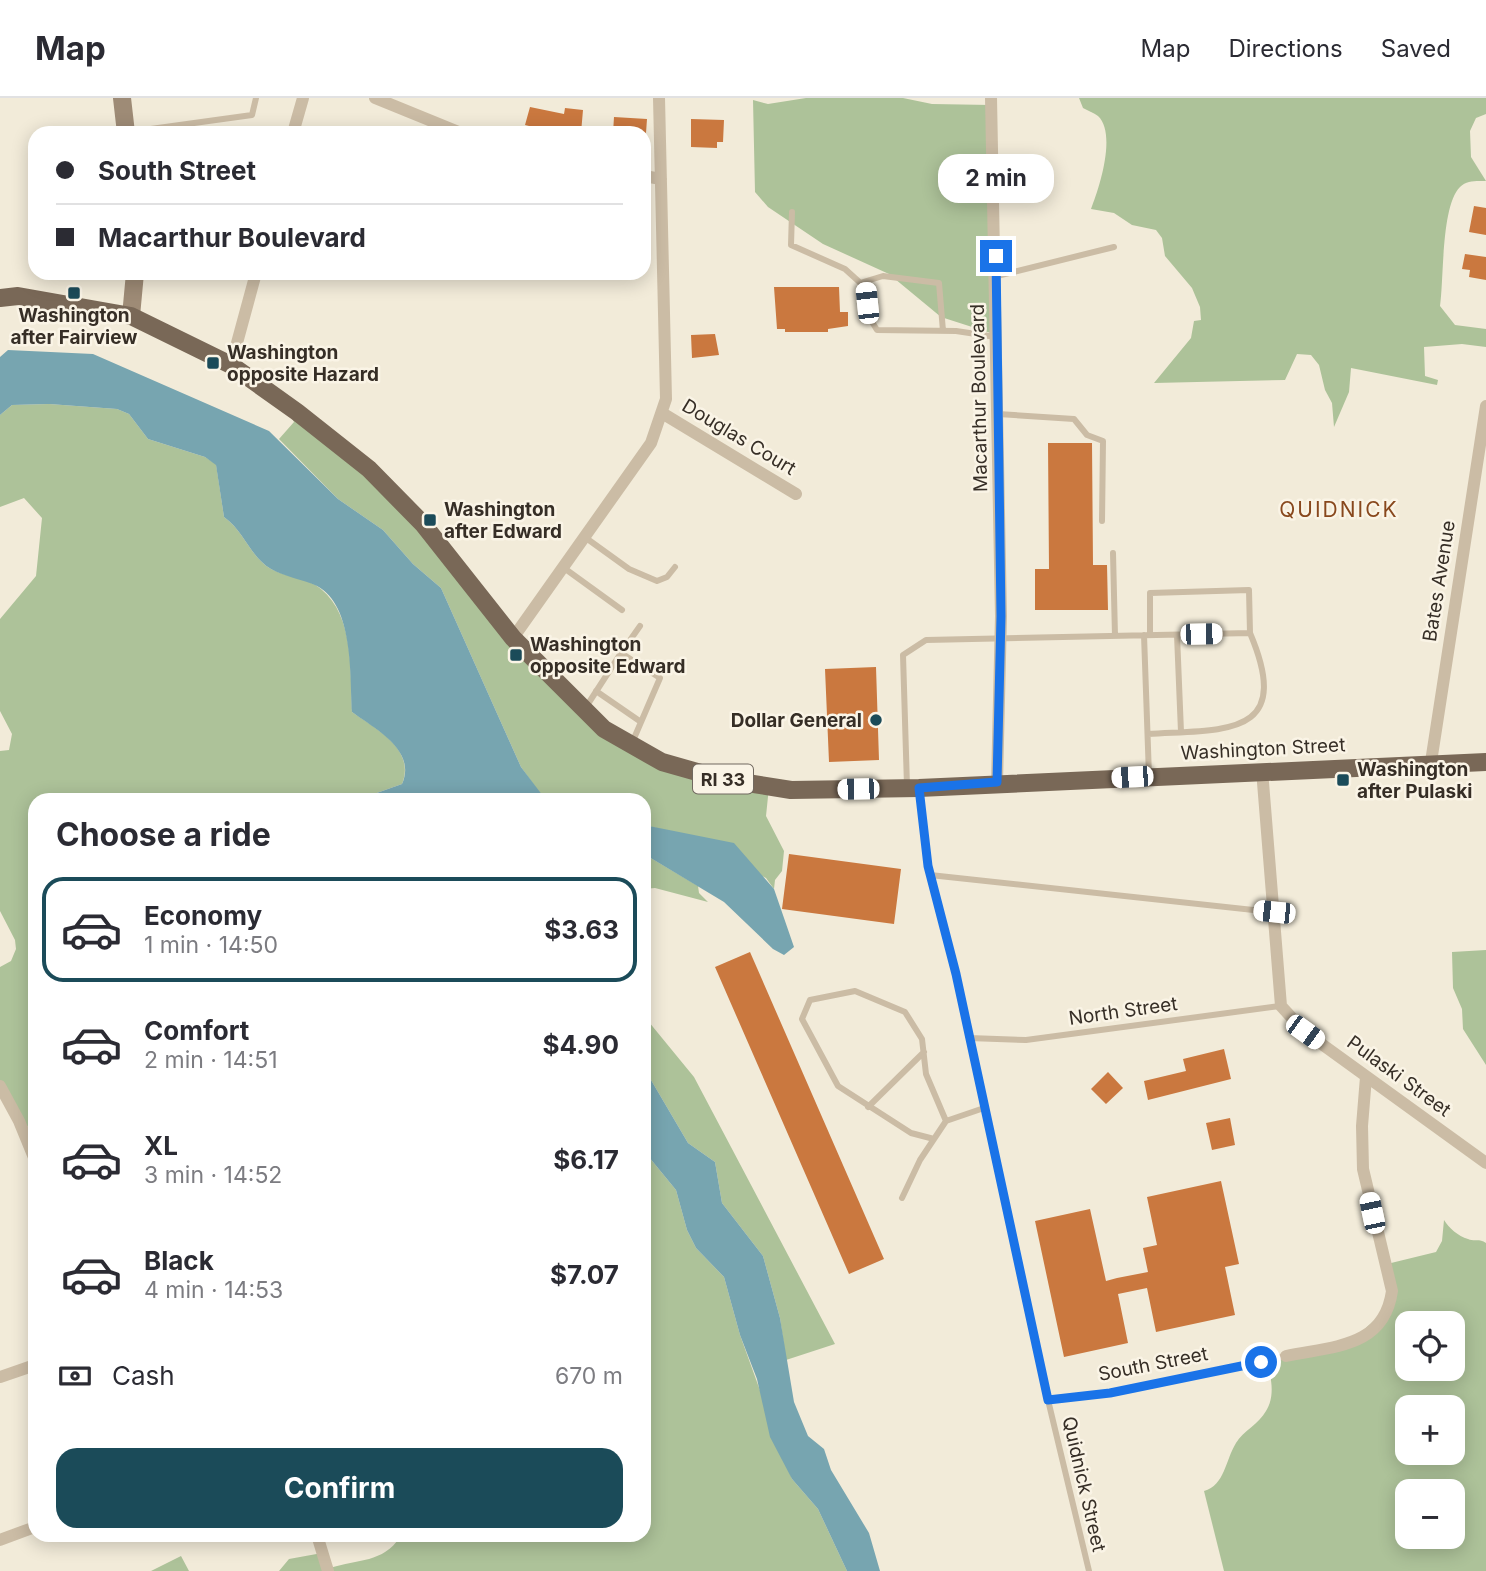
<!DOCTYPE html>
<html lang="en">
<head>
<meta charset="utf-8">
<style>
	body { margin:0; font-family:Inter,sans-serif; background:#f7f7f7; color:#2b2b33; height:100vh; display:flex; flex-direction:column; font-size:26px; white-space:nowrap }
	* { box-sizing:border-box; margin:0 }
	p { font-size:23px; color:#7c7c81 }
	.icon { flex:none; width:38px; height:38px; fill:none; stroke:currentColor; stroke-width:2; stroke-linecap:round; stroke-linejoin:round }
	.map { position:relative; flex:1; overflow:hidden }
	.drawer { position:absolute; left:28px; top:695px; width:623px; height:749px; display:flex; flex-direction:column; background:#fff; border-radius:21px; box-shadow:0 4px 18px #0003 }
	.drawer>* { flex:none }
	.hud { position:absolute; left:28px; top:28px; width:623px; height:154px; border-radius:21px; box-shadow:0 4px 18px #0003; display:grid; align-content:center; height:154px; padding:0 28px; background:#fff }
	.fabs { position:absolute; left:1395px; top:1213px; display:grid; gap:14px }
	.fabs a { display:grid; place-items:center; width:70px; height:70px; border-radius:14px; background:#fff; box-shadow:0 4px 18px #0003; font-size:35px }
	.end { position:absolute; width:32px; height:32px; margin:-16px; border:9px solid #1a73e8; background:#fff; box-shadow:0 0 0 4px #fff }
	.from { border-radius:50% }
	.bubble { position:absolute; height:49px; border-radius:21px; background:#fff; box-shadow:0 4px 18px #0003; font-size:23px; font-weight:700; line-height:49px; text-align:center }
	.car { position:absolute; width:21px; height:42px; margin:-21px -10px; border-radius:9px; box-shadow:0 0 5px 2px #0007; background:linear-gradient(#fff 24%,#345 0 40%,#fff 0 76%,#345 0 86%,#fff 0) }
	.hud b { display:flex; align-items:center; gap:24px; height:66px; font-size:26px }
	.hud b+b { border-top:2px solid #e1e1e2 }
	.hud i { width:18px; height:18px; background:#2b2b33 }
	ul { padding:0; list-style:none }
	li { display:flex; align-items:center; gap:21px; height:105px; margin:0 14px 10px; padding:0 14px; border:4px solid transparent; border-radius:21px }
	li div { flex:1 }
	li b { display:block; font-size:26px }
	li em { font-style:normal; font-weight:700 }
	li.selected { border-color:#1b4b59 }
	li>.icon { width:63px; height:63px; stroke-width:1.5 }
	h2 { padding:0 28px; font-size:32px; line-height:84px }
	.pay { display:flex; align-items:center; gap:18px; height:77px; padding:0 28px; font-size:26px }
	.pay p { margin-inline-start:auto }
	.action { display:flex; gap:14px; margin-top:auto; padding:14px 28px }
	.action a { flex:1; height:80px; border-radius:21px; background:#1b4b59; color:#fff; font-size:28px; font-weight:700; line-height:80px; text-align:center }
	header { display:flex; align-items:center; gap:42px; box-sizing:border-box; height:98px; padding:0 35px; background:#fff; border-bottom:2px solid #e1e1e2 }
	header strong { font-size:33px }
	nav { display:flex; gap:38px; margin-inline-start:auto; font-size:24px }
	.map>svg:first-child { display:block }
	.green { fill:#adc299; fill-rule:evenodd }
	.water { fill:#77a5b0 }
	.building { fill:#ca783f }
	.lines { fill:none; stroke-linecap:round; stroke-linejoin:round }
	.service { stroke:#cbbca5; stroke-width:6 }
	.minor { stroke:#cbbca5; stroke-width:12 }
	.secondary { stroke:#9e8b76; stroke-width:18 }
	.primary { stroke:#796857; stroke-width:18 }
	.route { stroke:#1a73e8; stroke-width:9 }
	.poi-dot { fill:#1b4b59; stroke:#faf4e6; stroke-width:2.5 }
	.labels { text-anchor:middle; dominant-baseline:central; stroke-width:5; stroke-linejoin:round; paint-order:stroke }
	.shield { fill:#faf4e6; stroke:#716960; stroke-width:2 }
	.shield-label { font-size:18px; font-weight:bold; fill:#362e26 }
	.poi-label { font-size:19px; font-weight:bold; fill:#362e26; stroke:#faf4e6; text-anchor:start }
	.street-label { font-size:19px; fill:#362e26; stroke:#faf4e6 }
	.neighbourhood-label { font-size:21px; letter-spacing:2px; fill:#88481d; stroke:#faf4e6 }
</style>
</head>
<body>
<header>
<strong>Map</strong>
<nav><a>Map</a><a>Directions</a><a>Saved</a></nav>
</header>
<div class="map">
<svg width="1486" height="1473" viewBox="0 0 1486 1473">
	<rect width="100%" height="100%" fill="#f2ebd9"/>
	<path class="green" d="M806,0H903L932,6L991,7L997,237L941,219L889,176L823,146L768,109L755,94L753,2L768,6Z
		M1079,0H1486V16L1476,20L1470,33L1471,59L1486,83C1476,83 1467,82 1460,89C1441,108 1444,180 1440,208L1455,227L1486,231V249L1462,246L1424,249L1425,278L1438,282L1437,287L1351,270L1349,294L1334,329L1332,305L1325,292L1319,267L1311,257L1297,256L1285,282L1154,285L1191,240L1194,223L1201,222L1200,209L1192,190L1165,158L1162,140L1156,132L1132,127L1114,115L1091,111C1099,91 1117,36 1098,18C1094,15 1087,12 1083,10Z
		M49,306L117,311L129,316L148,341L205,359L216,366L224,419C245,434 250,459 271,471C286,479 308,480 321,491C355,519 350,574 352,614C376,631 416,651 402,686L357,702H35V1026L21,1031L0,990V869L11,863L16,851L15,842L0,813V653L9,652L12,636L0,613V521L36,478L42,420L24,400L0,409V317L12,307Z
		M286,309L357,360L512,537L631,646L769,689L766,718L784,753L782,773L775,782L774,791L766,780L669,733L644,727V702L544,701L521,669L441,490L413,466L383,432L338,401L279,341L294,324Z
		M644,756L698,788L699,795L708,804L655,790L644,791Z
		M1486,852V967L1463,931L1462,911L1453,890L1452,854Z
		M644,918L694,979L835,1246L786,1262L780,1220L763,1158L722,1105L715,1064L688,1045L651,982L644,954Z
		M644,1053L676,1092L687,1132L696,1150L724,1179L740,1237L792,1381L818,1411L847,1473H279L289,1461L322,1455L330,1470C358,1461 383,1465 400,1439L426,1437H644Z
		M1444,1122C1449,1130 1458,1138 1468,1141C1475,1144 1479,1140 1486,1145V1473H1224L1204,1393C1225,1387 1225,1363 1236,1345C1243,1333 1259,1326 1266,1313C1275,1299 1272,1279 1266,1265L1345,1249L1390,1208L1387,1166L1436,1154L1442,1143ZM1407,1225H1452V1270H1407ZM1407,1309H1452V1354H1407ZM1407,1393H1452V1438H1407Z
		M181,1458L189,1473H151Z"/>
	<path class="water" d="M8,252L93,256L269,333L338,401L383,432L413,466L441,490L521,669L546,702H357L402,686C417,652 375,631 352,614C350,579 354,507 317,488C302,481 285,479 271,471C250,459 245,434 224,419L216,367L205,359L148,341L129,316L117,311L49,306L12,307L0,317V259Z
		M644,727L734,745L774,791L794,849L784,857L773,851L724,804L644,756Z
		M644,954L651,982L688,1045L715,1064L722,1105L763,1158L780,1220L794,1304L808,1338L824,1351L831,1372L869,1435L880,1473H847L818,1411L792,1381L770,1339L757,1281L740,1237L724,1179L696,1150L687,1132L676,1092L644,1053Z"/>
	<path class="building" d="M530,9L564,16L565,10L583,12L581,35H557L525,27Z
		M614,19L647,21L646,35H613Z
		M691,21L724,22L723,44H717V50L691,49Z
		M1474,108L1486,110V137L1469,134Z
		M1465,156L1486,159V182L1469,179L1470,172L1462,171Z
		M774,189H839L840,214H848V228L828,231V234H785V231H777Z
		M715,236L719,257L692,260L691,237Z
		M1048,345H1092L1093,467H1107L1108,512H1035V471H1049Z
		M876,569L879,662L829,664L825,571Z
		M789,756L901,771L894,826L782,811Z
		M750,854L884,1161L849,1176L715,869Z
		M1224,951L1231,981L1148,1002L1144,983L1186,973L1183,961Z
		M1108,974L1123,990L1106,1006L1091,991Z
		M1230,1020L1235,1047L1212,1052L1206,1025Z
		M1221,1083L1239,1166L1225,1169L1235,1217L1156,1234L1147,1190L1118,1196L1128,1245L1064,1259L1035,1123L1090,1111L1106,1183L1117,1180L1148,1174L1143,1150L1157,1147L1147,1099Z"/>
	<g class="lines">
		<path class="service" d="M129,34L252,17L256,0
			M792,114L791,147L845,171L866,190L869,219L877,232L956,233L996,239
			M997,178L1114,149
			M860,185L883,178L939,185L943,233
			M998,316L1074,321L1087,337L1103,343L1102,423
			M586,440L629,471L657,483L667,479L675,469
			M1113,455L1115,538
			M564,470L622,512
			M1144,537L1149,678
			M1177,537L1181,634
			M621,555L640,528
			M596,593L641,624
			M586,609L621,555L660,580L632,645
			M1148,636C1223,631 1295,641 1250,535
			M907,688L903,557L926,542L1250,535L1249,492L1150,495V537
			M920,692L928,768L956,876L1048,1302L1089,1473
			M930,777L1272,814
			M969,940L1026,942L1280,908
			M868,1009L924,954
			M934,1041L911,1035L838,988L802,921L810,902L855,893L905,914L922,941L926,976L946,1023
			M902,1100L920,1062L946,1023L984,1010
			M1048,1302L1110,1295L1286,1258"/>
		<path class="minor" d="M375,0L461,35
			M991,0L1001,518L997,685
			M293,35L303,0
			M644,78L661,81
			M231,267L256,175
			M662,315L796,396
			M513,540L651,345L666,301L659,0
			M1431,664L1486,308
			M1262,672L1281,908L1305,934L1486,1065
			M0,988L19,1023L35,1062
			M1286,1258C1333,1248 1384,1250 1392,1193L1363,1071L1362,1028L1366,979
			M0,1279L35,1267
			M317,1437L328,1473
			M0,1442L35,1429"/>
		<path class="secondary" d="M122,0L126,35
			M131,218L135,175"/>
		<path class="primary" d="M0,200L18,198L131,218L231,267L297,314L369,371L423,426L513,540L604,631L662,664L722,681L791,692L919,690L1486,664"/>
	</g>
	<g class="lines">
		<path class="route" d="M996,158L1001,518L997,684L919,690L928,768L956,876L1048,1302L1110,1295L1261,1264"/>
	</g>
	<g class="poi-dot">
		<rect x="67" y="188" width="14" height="14" rx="3.5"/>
		<rect x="206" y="258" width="14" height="14" rx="3.5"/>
		<rect x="423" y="415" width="14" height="14" rx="3.5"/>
		<rect x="509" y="550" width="14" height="14" rx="3.5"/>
		<circle cx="876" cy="622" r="7"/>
		<rect x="1336" y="675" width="14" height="14" rx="3.5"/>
	</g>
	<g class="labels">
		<rect class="shield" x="693" y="666.5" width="60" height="29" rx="5"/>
		<g class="shield-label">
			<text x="723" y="681">RI 33</text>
		</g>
		<g class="poi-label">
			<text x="74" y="217" text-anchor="middle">Washington<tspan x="74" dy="22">after Fairview</tspan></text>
			<text x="227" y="254">Washington<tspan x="227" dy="22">opposite Hazard</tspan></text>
			<text x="444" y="411">Washington<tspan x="444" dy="22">after Edward</tspan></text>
			<text x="530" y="546">Washington<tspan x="530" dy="22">opposite Edward</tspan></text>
			<text x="862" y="622" text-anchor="end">Dollar General</text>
			<text x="1357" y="671">Washington<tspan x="1357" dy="22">after Pulaski</tspan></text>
		</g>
		<g class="street-label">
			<text transform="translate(979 300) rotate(-91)">Macarthur Boulevard</text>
			<text transform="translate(739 339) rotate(31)">Douglas Court</text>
			<text transform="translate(1439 483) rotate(-81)">Bates Avenue</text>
			<text transform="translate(1263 651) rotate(-3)">Washington Street</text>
			<text transform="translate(1123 913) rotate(-8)">North Street</text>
			<text transform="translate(1399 978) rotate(36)">Pulaski Street</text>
			<text transform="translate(1153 1266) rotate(-11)">South Street</text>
			<text transform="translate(1084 1386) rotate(77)">Quidnick Street</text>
		</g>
		<g class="neighbourhood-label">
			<text x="1339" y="411">QUIDNICK</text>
		</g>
	</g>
</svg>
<div class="fabs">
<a><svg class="icon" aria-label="locate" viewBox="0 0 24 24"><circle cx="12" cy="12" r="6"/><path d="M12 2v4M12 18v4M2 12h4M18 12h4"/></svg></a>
<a>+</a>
<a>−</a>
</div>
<i class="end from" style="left:1261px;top:1264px"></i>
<i class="end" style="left:996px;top:158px"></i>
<div class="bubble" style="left:938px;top:56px;width:116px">2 min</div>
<i class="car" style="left:867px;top:205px;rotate:354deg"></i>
<i class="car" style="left:1201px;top:536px;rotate:89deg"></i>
<i class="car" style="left:1132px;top:679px;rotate:267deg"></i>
<i class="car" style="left:858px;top:691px;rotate:269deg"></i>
<i class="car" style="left:1274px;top:814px;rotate:276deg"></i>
<i class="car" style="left:1305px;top:934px;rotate:126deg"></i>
<i class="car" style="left:1372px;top:1115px;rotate:348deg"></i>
<div class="hud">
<b><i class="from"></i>South Street</b>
<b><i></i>Macarthur Boulevard</b>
</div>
<section class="drawer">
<h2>Choose a ride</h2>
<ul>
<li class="selected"><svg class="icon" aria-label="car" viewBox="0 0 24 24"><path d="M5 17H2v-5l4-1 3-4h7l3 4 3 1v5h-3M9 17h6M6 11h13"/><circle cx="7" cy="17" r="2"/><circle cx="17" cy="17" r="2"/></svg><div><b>Economy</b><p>1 min · 14:50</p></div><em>$3.63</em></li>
<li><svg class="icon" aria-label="car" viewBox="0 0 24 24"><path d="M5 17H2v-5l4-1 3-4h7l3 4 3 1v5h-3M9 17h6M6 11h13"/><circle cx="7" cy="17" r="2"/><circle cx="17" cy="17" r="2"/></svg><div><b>Comfort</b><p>2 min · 14:51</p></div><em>$4.90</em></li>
<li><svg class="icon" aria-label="car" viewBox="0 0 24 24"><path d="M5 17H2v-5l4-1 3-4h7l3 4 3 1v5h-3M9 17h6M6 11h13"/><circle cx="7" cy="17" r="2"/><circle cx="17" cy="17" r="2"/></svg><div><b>XL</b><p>3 min · 14:52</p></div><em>$6.17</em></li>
<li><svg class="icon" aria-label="car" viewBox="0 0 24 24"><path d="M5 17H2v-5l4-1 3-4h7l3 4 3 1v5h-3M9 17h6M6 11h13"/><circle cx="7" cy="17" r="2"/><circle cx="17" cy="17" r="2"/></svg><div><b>Black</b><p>4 min · 14:53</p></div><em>$7.07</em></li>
</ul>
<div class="pay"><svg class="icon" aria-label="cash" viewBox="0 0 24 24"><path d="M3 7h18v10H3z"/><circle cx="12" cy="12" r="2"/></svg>Cash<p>670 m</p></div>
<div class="action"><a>Confirm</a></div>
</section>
</div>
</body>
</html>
